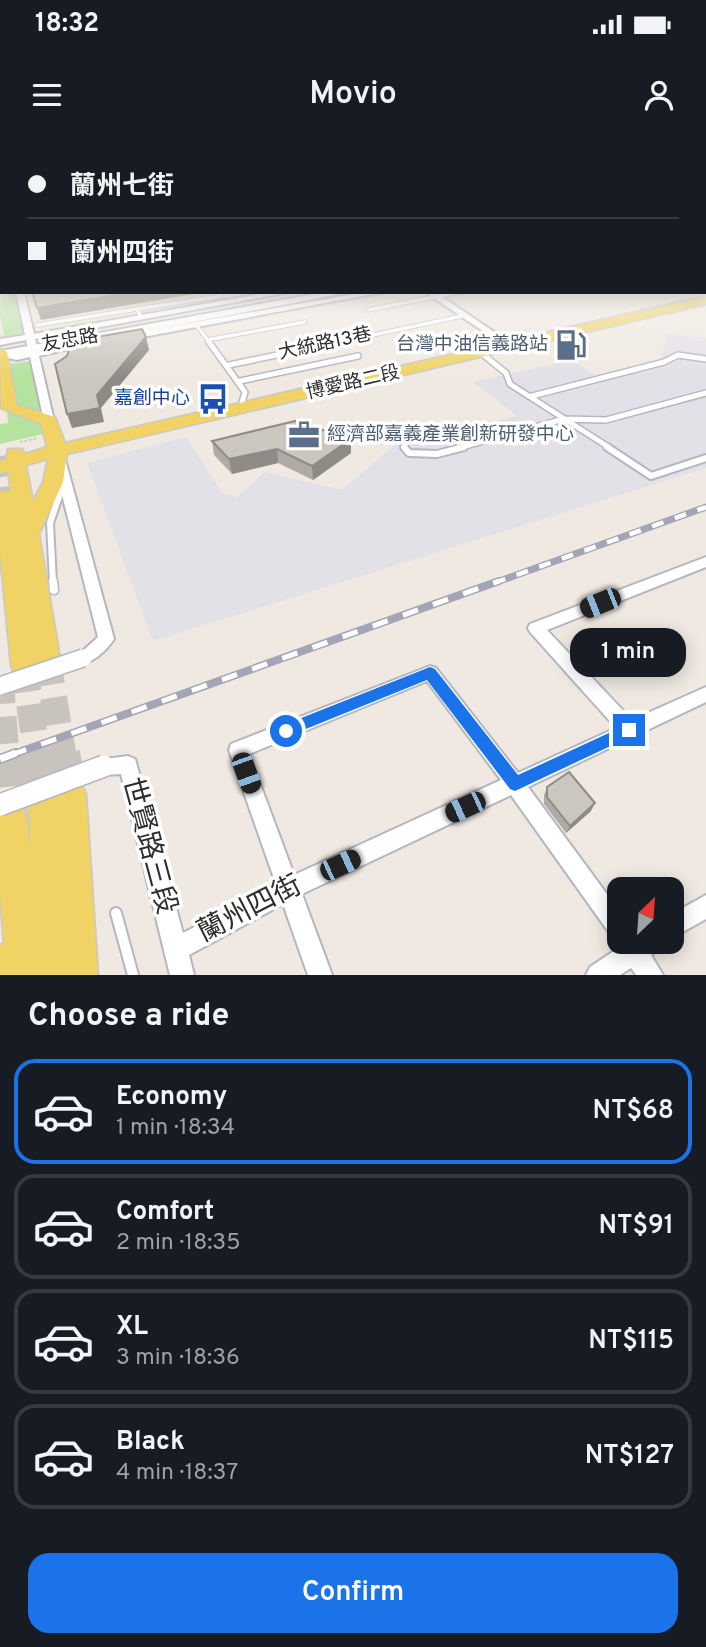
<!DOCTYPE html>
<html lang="en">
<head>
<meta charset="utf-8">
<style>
	body { margin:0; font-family:Overpass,"Noto Sans TC",sans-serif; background:#242831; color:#f1f3f6; height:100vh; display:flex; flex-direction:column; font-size:26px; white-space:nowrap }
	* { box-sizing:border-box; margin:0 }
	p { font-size:23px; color:#9ea1a6 }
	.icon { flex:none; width:38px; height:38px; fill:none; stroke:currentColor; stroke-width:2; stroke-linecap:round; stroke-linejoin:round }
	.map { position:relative; height:835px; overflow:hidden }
	.sheet { display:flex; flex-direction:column; background:#171b24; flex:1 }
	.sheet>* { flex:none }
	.top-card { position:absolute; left:0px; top:0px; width:707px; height:154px; box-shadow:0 4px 18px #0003; display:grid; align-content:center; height:154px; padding:0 28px; background:#171b24 }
	.needle { width:46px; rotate:25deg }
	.fabs { position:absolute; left:607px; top:737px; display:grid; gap:14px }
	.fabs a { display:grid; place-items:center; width:77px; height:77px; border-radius:14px; background:#171b24; box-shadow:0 4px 18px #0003; font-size:35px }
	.end { position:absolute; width:32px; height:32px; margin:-16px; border:9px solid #1a73e8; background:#fff; box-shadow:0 0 0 4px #fff }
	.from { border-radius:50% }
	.bubble { position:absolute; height:49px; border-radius:21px; background:#171b24; box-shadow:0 4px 18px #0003; font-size:23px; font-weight:600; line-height:49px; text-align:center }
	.car { position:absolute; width:21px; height:42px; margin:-21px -10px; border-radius:9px; box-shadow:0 0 5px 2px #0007; background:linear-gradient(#222 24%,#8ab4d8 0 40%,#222 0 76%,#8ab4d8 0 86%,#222 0) }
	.top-card b { display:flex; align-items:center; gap:24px; height:66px; font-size:26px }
	.top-card b+b { border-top:2px solid #363941 }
	.top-card i { width:18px; height:18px; background:#f1f3f6 }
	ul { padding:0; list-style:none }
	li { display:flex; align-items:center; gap:21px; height:105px; margin:0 14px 10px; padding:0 14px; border:4px solid #363941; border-radius:21px }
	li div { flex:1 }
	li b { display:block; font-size:26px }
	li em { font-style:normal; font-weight:600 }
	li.current { border-color:#1a73e8 }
	li>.icon { width:63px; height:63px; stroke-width:1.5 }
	h2 { padding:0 28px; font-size:32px; line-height:84px }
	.cta { display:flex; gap:14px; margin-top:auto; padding:14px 28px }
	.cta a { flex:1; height:80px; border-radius:21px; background:#1a73e8; color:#fff; font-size:28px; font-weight:600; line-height:80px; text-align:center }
	.status { display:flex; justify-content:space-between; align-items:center; height:49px; padding:0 35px; background:#171b24; direction:ltr }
	.status svg { height:19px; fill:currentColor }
	header { display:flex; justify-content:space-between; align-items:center; height:91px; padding:0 28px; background:#171b24; font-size:32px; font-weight:600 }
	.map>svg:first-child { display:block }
	.industrial { fill:#e3e1e8 }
	.education { fill:#efe6d1 }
	.green { fill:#b4e49e }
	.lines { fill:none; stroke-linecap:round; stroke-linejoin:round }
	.primary-tunnel-far2 { stroke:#c8c4bd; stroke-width:21; stroke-dasharray:21 10; stroke-linecap:butt }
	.primary-tunnel-far1 { stroke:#c8c4bd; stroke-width:27; stroke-dasharray:27 13; stroke-linecap:butt }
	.primary-tunnel { stroke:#c8c4bd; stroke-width:34; stroke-dasharray:34 18; stroke-linecap:butt }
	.lane-far4-casing { stroke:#b4b6c1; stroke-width:5 }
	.lane-far3-casing { stroke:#b4b6c1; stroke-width:8 }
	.lane-far2-casing { stroke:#b4b6c1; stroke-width:10 }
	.lane-far1-casing { stroke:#b4b6c1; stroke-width:11 }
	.lane-casing { stroke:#b4b6c1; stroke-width:14 }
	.street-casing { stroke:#b4b6c1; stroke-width:4 }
	.secondary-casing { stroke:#b4b6c1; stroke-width:4 }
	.primary-casing { stroke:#c9c9c9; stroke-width:3 }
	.path { stroke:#c9c9c9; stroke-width:2; stroke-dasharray:2.5 2; stroke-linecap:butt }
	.lane-far4 { stroke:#fff; stroke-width:3.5 }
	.lane-far3 { stroke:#fff; stroke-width:5 }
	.lane-far2 { stroke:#fff; stroke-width:6 }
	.lane-far1 { stroke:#fff; stroke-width:8 }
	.lane { stroke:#fff; stroke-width:10 }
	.street { fill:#fff; fill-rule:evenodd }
	.secondary { fill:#fff; fill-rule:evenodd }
	.primary { fill:#f0d364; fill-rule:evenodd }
	.rail-far2-casing { stroke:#a3a5b7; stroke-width:7 }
	.rail-far1-casing { stroke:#a3a5b7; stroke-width:8 }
	.rail-casing { stroke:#a3a5b7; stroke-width:10 }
	.rail-far2 { stroke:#fff; stroke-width:4.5; stroke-dasharray:12; stroke-linecap:butt }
	.rail-far1 { stroke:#fff; stroke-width:5; stroke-dasharray:16; stroke-linecap:butt }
	.rail { stroke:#fff; stroke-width:7; stroke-dasharray:20; stroke-linecap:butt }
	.street-bridge-far1-casing { stroke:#b4b6c1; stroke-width:20; stroke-linecap:butt }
	.street-bridge-casing { stroke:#b4b6c1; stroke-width:24; stroke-linecap:butt }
	.street-bridge-far1 { stroke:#fff; stroke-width:17 }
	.street-bridge { stroke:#fff; stroke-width:21 }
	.wall { fill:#afaba4 }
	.shaded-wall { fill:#8e8b86 }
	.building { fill:#cbc7bf; stroke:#8e8b86; stroke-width:2 }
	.route { fill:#1a73e8 }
	.labels { text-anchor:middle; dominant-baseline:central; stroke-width:7; stroke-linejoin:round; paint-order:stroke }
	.far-street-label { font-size:19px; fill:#2e2e2e; stroke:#fff }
	.far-service-label { font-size:19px; fill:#4e5e75; stroke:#fff; text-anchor:end }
	.far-transit-label { font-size:19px; fill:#164399; stroke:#fff; text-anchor:end }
	.near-street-label { font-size:28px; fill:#2e2e2e; stroke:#fff }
</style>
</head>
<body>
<div class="status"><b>18:32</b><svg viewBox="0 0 49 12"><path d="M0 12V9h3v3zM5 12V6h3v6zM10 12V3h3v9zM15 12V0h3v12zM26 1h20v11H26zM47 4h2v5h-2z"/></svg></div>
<header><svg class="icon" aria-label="menu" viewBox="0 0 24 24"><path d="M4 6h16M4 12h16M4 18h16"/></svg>Movio<svg class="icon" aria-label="person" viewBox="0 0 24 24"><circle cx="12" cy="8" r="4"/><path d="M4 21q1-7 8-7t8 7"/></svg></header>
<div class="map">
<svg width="706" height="835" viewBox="0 0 706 835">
	<rect width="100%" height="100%" fill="#efe9e1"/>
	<path class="industrial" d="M668,194L706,198V328L153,501L87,323L186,297L222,353L237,357L265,332L342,350L405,296L414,300L517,276L473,242L572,220L598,237L660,222Z"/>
	<path class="education" d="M28,152H223L228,159L48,190L38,188Z"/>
	<path class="green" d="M0,121L2,152H14L23,193L4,196L0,175Z
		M30,221L42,276L13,266L9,224Z
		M7,271L40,281L43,294L0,304V284L8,283Z"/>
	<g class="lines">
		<path class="primary-tunnel-far2" d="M0,316L5,357"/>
		<path class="primary-tunnel-far1" d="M47,518L63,615
			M24,525L37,615
			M0,537L6,615"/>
		<path class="primary-tunnel" d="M5,613L10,677
			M37,613L44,665
			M63,613L70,654"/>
		<defs>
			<path id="lane-far4" d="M137,169L221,156L218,152
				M368,170L460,152
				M37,185L137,169L141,177
				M196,185L211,204
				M207,200L305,182
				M331,204L462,176"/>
			<path id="lane-far3" d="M209,202L245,252L240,270
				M475,208L506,233L510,244L610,308
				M229,225L339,202
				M240,241L358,216
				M532,256L664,222L678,215L706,219
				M405,308V300L446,289
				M458,308L564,279L606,280L706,253"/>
			<path id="lane-far2" d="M404,307L409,313L437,314L464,307
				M607,307L651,336L706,318
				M53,443L50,383L64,342"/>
			<path id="lane-far1" d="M53,441L54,450"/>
			<path id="lane" d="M116,773L133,835"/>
			<path id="street" d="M16,152H24L34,194L272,152H291L35,199L38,210L86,201L90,204L39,216L54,281L49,284L44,281L30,217L17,220L0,216L1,211L17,214L29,212L26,200L0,205V199L25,195Z
				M366,152H384L127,200L123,197L127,194Z
				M425,152H435L515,206L508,208Z
				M59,316L65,319L114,499C107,510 91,526 77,523L75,518L98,497L53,319Z
				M706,417V427L547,490L632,580L706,547V562L528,647L620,772V802H661L658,810L651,815L663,835H636L631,828L620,835H586L590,827L617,809L615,801L511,655L302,754L332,835H308L283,764L189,815L194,835H170L121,634L104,635L97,632L95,626L97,620L128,616L135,619L183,793L276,744L229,610L231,604L430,526L436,528L518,633L616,588L530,492L528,488L530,484ZM427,541L501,640L294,735L249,614Z
				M706,755V779L672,798V774Z"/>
			<path id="secondary" d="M326,152H350L0,219V211Z"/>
			<path id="primary" d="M706,156V164L67,314L63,342L39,394L60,518L56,525L47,528L37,525L34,533L24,536L14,533L11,525L0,413V352H11L8,331L0,333V321L6,319L8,309H22L25,314L47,307L41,284L1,268L0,208L7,212L17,265L55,277L65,303ZM48,319L43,342L33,361L26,325Z
				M70,639L81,643L86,654L98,835H0V804L4,805L0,755V665L10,661L22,666L26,677L31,711L28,665L33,654L44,650L54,654L59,643Z"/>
		</defs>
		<use href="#lane-far4" class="lane-far4-casing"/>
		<use href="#lane-far3" class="lane-far3-casing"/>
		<use href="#lane-far2" class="lane-far2-casing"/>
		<use href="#lane-far1" class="lane-far1-casing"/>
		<use href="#lane" class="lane-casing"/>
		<use href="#street" class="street-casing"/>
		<use href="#secondary" class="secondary-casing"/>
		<use href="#primary" class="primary-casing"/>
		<path class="path" d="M0,139L2,147
			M3,152L12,193
			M20,302L38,298"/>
		<use href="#lane-far4" class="lane-far4"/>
		<use href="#lane-far3" class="lane-far3"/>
		<use href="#lane-far2" class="lane-far2"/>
		<use href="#lane-far1" class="lane-far1"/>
		<use href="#lane" class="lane"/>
		<use href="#street" class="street"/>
		<use href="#secondary" class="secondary"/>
		<use href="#primary" class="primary"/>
		<defs>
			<path id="rail-far2" d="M494,443L706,367"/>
			<path id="rail-far1" d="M11,615L499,441"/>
			<path id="rail" d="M0,619L16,613"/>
		</defs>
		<use href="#rail-far2" class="rail-far2-casing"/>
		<use href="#rail-far1" class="rail-far1-casing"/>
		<use href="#rail" class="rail-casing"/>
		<use href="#rail-far2" class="rail-far2"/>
		<use href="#rail-far1" class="rail-far1"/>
		<use href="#rail" class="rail"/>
		<defs>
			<path id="street-bridge-far1" d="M0,546L83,518"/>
			<path id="street-bridge" d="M0,665L104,626"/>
		</defs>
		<use href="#street-bridge-far1" class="street-bridge-far1-casing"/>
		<use href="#street-bridge" class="street-bridge-casing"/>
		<use href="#street-bridge-far1" class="street-bridge-far1"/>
		<use href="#street-bridge" class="street-bridge"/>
	</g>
	<path class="wall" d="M314,294L351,299V313L313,340L278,323L232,334L214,315L212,301Z
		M547,647L591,671L566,693L544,664V655Z"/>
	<path class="shaded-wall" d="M134,152H205L41,180L37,168Z
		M146,197L149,210L101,268L104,282L72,288L67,274L97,255Z
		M351,299V313L313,340L312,326Z
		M277,309L278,323L232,334L229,319Z
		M595,663L591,671L566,693L570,686Z"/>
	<path class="building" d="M32,152H134L37,168Z
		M142,189L146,197L97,255L100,268L67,274L55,224L67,216L71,204L79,200Z
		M299,280L314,294L330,287L351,299L312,326L277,309L229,319L212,301Z
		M569,632L595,663L570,686L547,657V647Z"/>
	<linearGradient id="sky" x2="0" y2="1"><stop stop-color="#7abdea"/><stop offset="0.51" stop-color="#f8f5f2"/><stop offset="1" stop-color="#f8f5f2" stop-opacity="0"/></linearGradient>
	<rect width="706" height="238" fill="url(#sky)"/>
	<path class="route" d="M430,527L435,529L518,635L624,586L629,584L636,590L634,595L515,651L510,649L427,540L286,597L279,591L281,586Z"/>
	<defs>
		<symbol id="fuel-bare" viewBox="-9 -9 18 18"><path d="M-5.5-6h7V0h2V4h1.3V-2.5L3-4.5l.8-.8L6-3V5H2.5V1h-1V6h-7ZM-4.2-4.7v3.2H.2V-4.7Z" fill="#5c6f8a" stroke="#fff" stroke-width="2.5" paint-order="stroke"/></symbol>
		<symbol id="bus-bare" viewBox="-9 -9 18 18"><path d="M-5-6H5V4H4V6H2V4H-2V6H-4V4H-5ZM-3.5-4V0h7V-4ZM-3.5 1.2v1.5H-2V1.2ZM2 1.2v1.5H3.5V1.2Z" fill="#1a4fb4" stroke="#fff" stroke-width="2.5" paint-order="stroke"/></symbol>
		<symbol id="office-bare" viewBox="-9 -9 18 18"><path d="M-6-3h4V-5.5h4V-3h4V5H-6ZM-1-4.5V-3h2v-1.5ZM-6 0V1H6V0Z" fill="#5c6f8a" stroke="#fff" stroke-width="2.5" paint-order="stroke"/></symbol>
	</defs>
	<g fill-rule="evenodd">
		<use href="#fuel-bare" x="549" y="183" width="44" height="44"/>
		<use href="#bus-bare" x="191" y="237" width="44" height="44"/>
		<use href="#office-bare" x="282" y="273" width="44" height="44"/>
	</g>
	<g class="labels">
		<g class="far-street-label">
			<text transform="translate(70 201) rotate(-10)">友忠路</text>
			<text transform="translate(325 204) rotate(-12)">大統路13巷</text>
			<text transform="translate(353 243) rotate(-13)">博愛路二段</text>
		</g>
		<g class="far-service-label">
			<text x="548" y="205">台灣中油信義路站</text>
			<text x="327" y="295" text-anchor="start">經濟部嘉義產業創新研發中心</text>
		</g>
		<g class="far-transit-label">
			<text x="190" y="259">嘉創中心</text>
		</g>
		<g class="near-street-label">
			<text transform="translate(148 706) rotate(75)">世賢路三段</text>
			<text transform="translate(250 770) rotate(-27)">蘭州四街</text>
		</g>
	</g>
</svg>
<div class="fabs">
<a><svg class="needle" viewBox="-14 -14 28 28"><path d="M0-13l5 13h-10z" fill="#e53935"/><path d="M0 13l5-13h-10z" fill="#9ea1a6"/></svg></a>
</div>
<i class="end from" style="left:286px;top:591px"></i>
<i class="end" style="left:629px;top:590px"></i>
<div class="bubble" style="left:570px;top:488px;width:116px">1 min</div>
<i class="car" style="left:600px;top:463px;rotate:248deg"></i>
<i class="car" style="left:246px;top:633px;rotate:160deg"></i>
<i class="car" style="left:465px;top:667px;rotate:245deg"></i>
<i class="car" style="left:340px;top:725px;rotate:65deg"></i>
<div class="top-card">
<b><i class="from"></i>蘭州七街</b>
<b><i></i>蘭州四街</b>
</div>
</div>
<section class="sheet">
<h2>Choose a ride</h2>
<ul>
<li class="current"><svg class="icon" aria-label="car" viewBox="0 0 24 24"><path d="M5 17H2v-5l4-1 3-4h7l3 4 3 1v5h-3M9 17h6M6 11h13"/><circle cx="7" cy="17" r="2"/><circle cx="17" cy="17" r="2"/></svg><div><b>Economy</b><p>1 min · 18:34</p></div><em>NT$68</em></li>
<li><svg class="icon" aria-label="car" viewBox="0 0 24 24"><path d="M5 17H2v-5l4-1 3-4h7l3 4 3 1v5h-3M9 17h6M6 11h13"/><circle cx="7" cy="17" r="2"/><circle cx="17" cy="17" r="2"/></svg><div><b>Comfort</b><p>2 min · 18:35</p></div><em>NT$91</em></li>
<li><svg class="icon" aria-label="car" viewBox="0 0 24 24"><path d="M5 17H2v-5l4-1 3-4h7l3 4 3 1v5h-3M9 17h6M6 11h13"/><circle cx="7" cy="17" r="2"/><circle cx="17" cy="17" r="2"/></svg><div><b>XL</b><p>3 min · 18:36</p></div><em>NT$115</em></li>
<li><svg class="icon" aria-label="car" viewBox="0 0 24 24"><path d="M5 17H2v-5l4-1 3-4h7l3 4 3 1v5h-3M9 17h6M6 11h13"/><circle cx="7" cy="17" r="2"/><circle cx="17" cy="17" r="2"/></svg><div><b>Black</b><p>4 min · 18:37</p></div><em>NT$127</em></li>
</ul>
<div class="cta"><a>Confirm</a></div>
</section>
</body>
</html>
